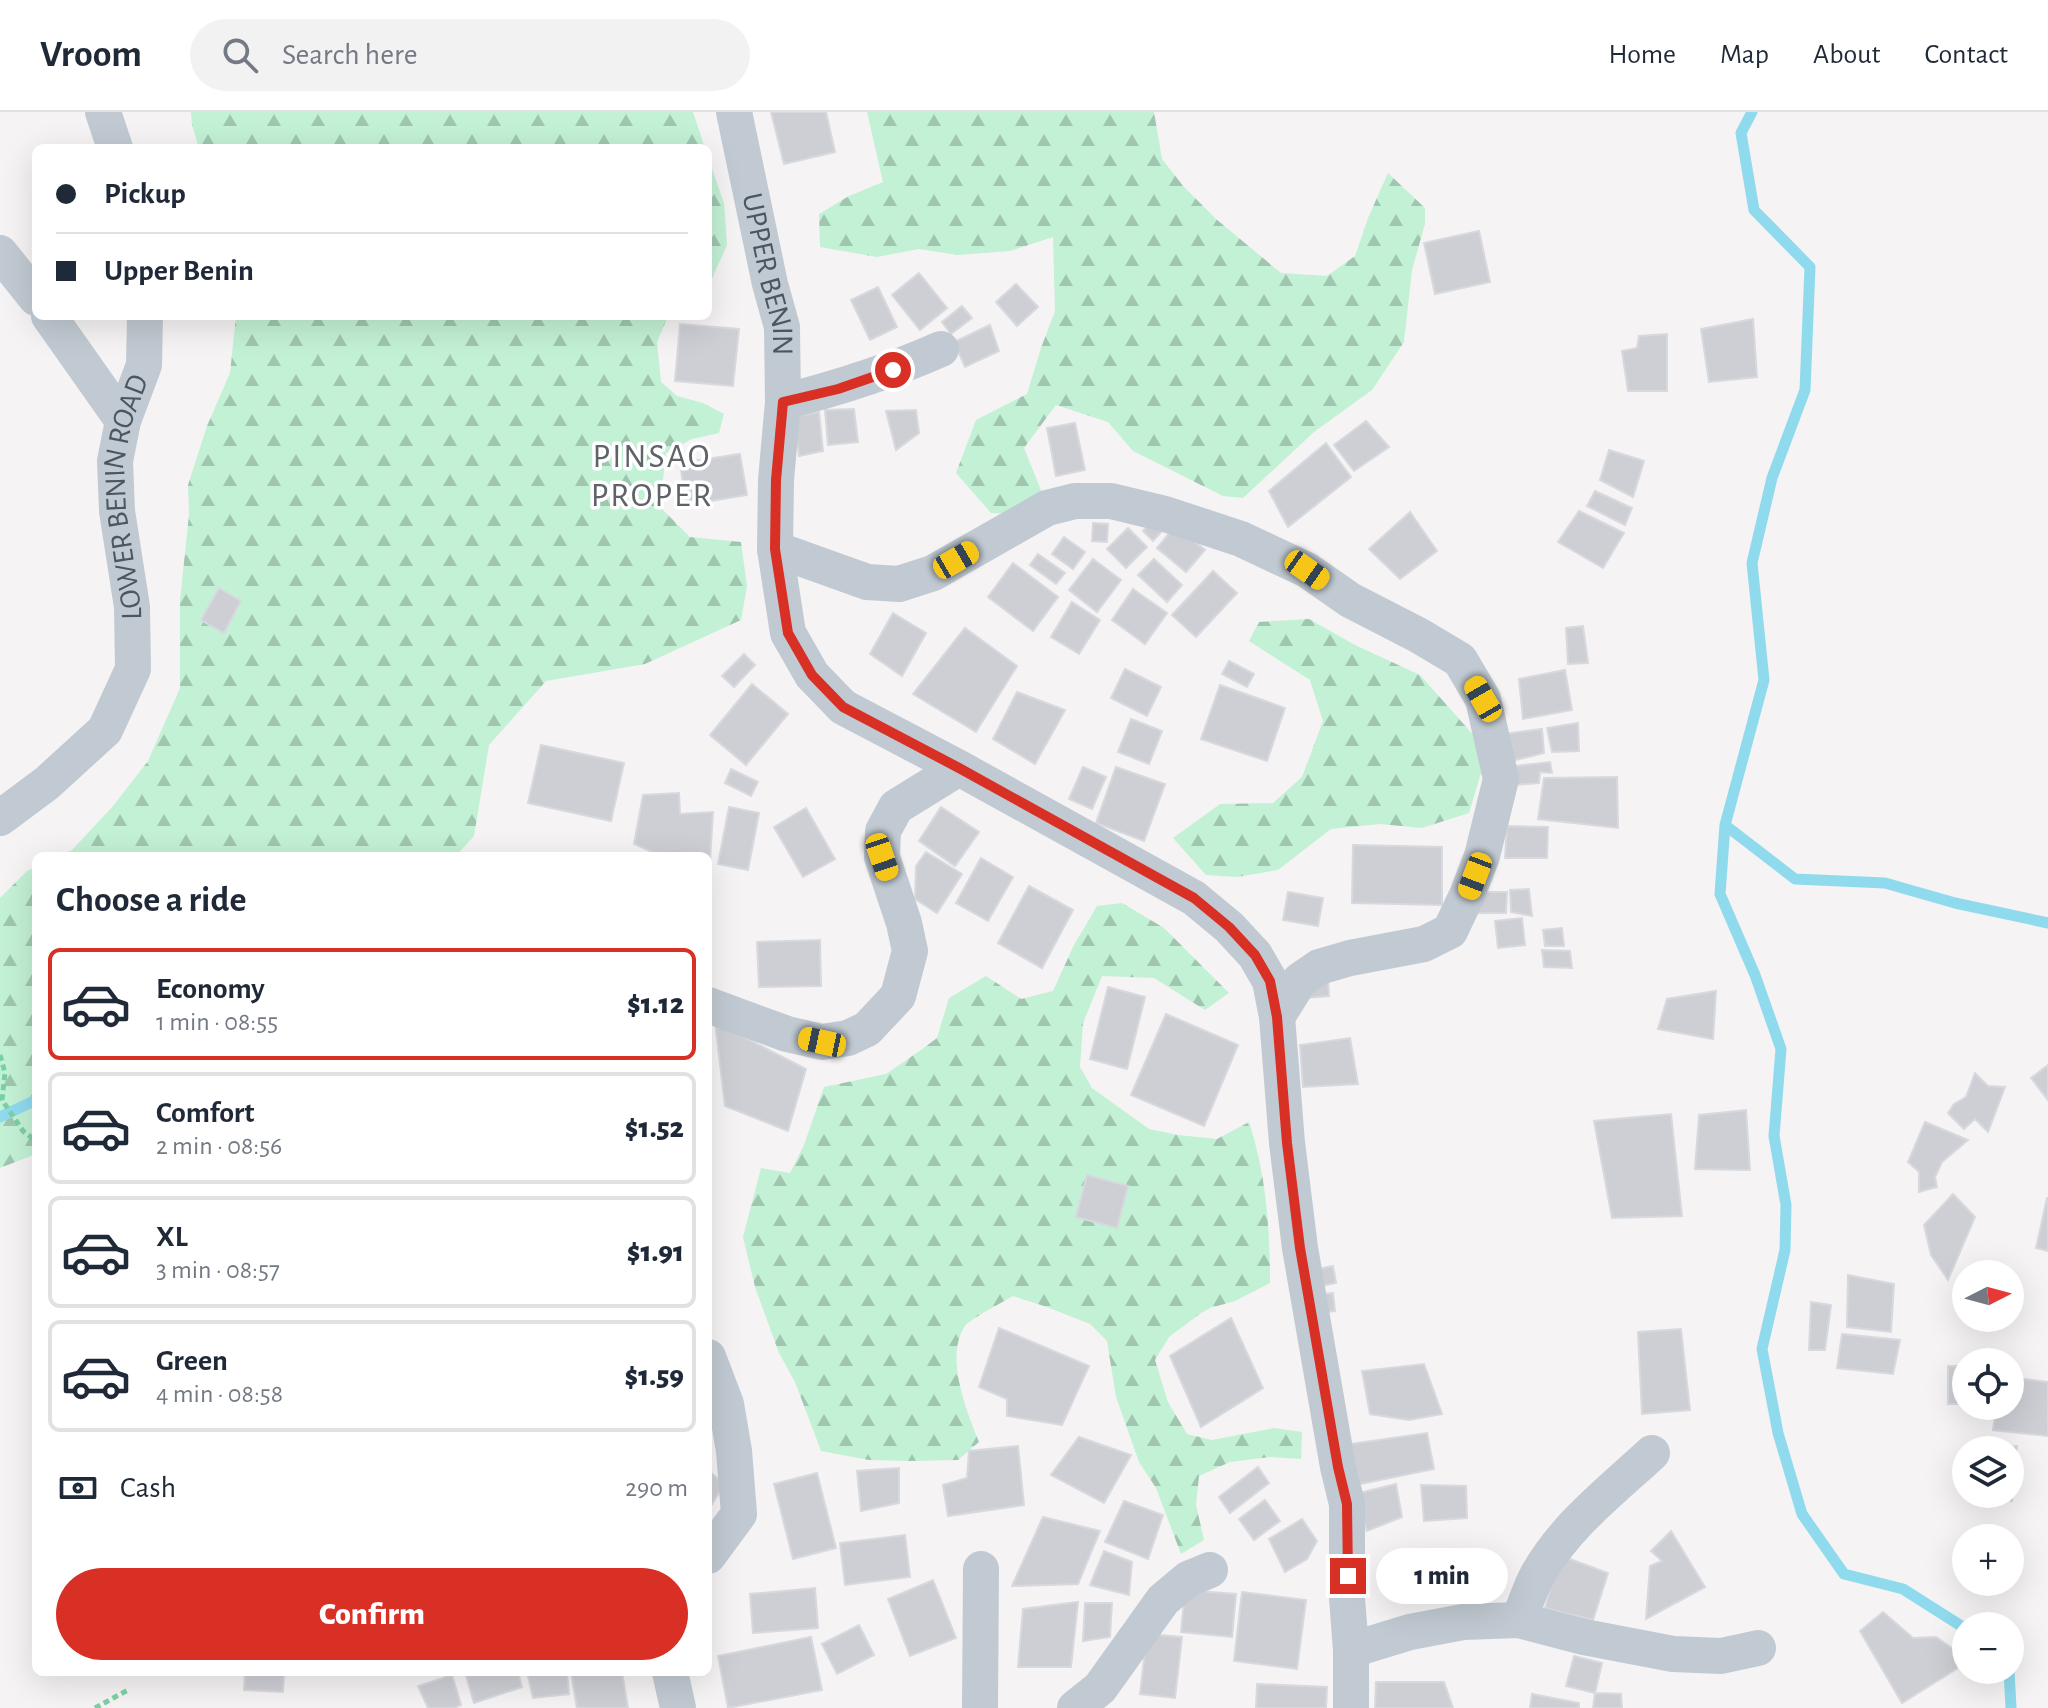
<!DOCTYPE html>
<html lang="en">
<head>
<meta charset="utf-8">
<style>
	body { margin:0; font-family:"Alegreya Sans",sans-serif; background:#f2f2f3; color:#1f2937; height:100vh; display:flex; flex-direction:column; font-size:30px; white-space:nowrap }
	* { box-sizing:border-box; margin:0 }
	p { font-size:26px; color:#747a83 }
	.icon { flex:none; width:44px; height:44px; fill:none; stroke:currentColor; stroke-width:2; stroke-linecap:round; stroke-linejoin:round }
	.map { position:relative; flex:1; overflow:hidden }
	.details { position:absolute; left:32px; top:740px; width:680px; height:824px; display:flex; flex-direction:column; background:#fff; border-radius:12px; box-shadow:0 8px 32px #0002 }
	.details>* { flex:none }
	.banner { position:absolute; left:32px; top:32px; width:680px; height:176px; border-radius:12px; box-shadow:0 8px 32px #0002; display:grid; align-content:center; height:176px; padding:0 24px; background:#fff }
	.needle { width:52px; rotate:84deg }
	.tools { position:absolute; left:1952px; top:1148px; display:grid; gap:16px }
	.tools a { display:grid; place-items:center; width:72px; height:72px; border-radius:50%; background:#fff; box-shadow:0 8px 32px #0002; font-size:40px }
	.end { position:absolute; width:36px; height:36px; margin:-18px; border:10px solid #d93025; background:#fff; box-shadow:0 0 0 4px #fff }
	.from { border-radius:50% }
	.bubble { position:absolute; height:56px; border-radius:28px; background:#fff; box-shadow:0 8px 32px #0002; font-size:26px; font-weight:800; line-height:56px; text-align:center }
	.car { position:absolute; width:24px; height:48px; margin:-24px -12px; border-radius:10px; box-shadow:0 0 6px 2px #0007; background:linear-gradient(#f5c518 24%,#345 0 40%,#f5c518 0 76%,#345 0 86%,#f5c518 0) }
	.banner b { display:flex; align-items:center; gap:28px; height:76px; font-size:30px }
	.banner b+b { border-top:2px solid #e0e1e3 }
	.banner i { width:20px; height:20px; background:#1f2937 }
	ul { padding:0; list-style:none }
	li { display:flex; align-items:center; gap:24px; height:112px; margin:0 16px 12px; padding:0 8px; border:4px solid #e0e1e3; border-radius:12px }
	li div { flex:1 }
	li b { display:block; font-size:30px }
	li em { font-style:normal; font-weight:800 }
	li.on { border-color:#d93025 }
	li>.icon { width:72px; height:72px; stroke-width:1.5 }
	h2 { padding:0 24px; font-size:36px; line-height:96px }
	.pay { display:flex; align-items:center; gap:20px; height:88px; padding:0 24px; font-size:30px }
	.pay p { margin-inline-start:auto }
	.button { display:flex; gap:16px; margin-top:auto; padding:16px 24px }
	.button a { flex:1; height:92px; border-radius:48px; background:#d93025; color:#fff; font-size:32px; font-weight:800; line-height:92px; text-align:center }
	header { display:flex; align-items:center; gap:48px; box-sizing:border-box; height:112px; padding:0 40px; background:#fff; border-bottom:2px solid #e0e1e3 }
	header strong { font-size:38px }
	nav { display:flex; gap:44px; margin-inline-start:auto; font-size:28px }
	.search { width:560px; height:72px; background:#f2f2f3; display:flex; align-items:center; gap:20px; box-sizing:border-box; padding:0 28px; border-radius:44px; color:#747a83; font-size:30px }
	.map>svg:first-child { display:block }
	.forest { fill:url(#forest-firs) }
	.lines { fill:none; stroke-linecap:round; stroke-linejoin:round }
	.stream { stroke:#90daee; stroke-width:11 }
	.building { fill:#cdcfd5; stroke:#d7d9de; stroke-width:2 }
	.path { stroke:#7ad0a6; stroke-width:5; stroke-dasharray:6 4; stroke-linecap:butt }
	.minor { stroke:#c1cad2; stroke-width:36 }
	.route { stroke:#d93025; stroke-width:10 }
	.labels { text-anchor:middle; dominant-baseline:central; stroke-width:7; stroke-linejoin:round; paint-order:stroke }
	.street-label { font-size:30px; fill:#4a5661; stroke:#fff }
	.quarter-label { font-size:34px; letter-spacing:2px; fill:#5f6368; stroke:#fff }
</style>
</head>
<body>
<header>
<strong>Vroom</strong>
<div class="search"><svg class="icon" aria-label="search" viewBox="0 0 24 24"><circle cx="10" cy="10" r="6"/><path d="M15 15l6 6"/></svg>Search here</div>
<nav><a>Home</a><a>Map</a><a>About</a><a>Contact</a></nav>
</header>
<div class="map">
<svg width="2048" height="1596" viewBox="0 0 2048 1596">
	<defs>
		<pattern id="forest-firs" width="22" height="20" patternUnits="userSpaceOnUse" patternTransform="scale(2)"><rect width="22" height="20" fill="#c3f1d5"/><path d="M5 1l3.5 6h-7zM16 11l3.5 6h-7z" fill="#a0c6b0"/></pattern>
	</defs>
	<rect width="100%" height="100%" fill="#f5f3f3"/>
	<path class="forest" d="M191,0H693L705,36H199L192,13Z
		M867,0H1154L1162,47L1184,75L1216,107L1281,161L1327,164L1355,144L1368,106L1388,61L1425,96V112L1412,158L1404,230L1372,278L1314,320L1243,386L1223,384L1133,339L1108,310L1056,293L1024,336L1043,383L1025,402L991,401L956,361L976,308L1027,282L1041,236L1055,199L1053,125L1010,139L958,143L919,137L877,145L820,135L819,102L849,84L883,70Z
		M708,45L724,91L727,133L708,175Z
		M236,204H668L657,230L661,270L677,284L703,291L724,302L719,321L692,327L666,341L660,395L690,425L741,430L747,474L741,508L645,552L546,569L489,633L474,724L456,744H59L72,738L113,694L148,649L180,576V488L189,403L188,373L207,314L230,261Z
		M1309,507L1355,533L1420,563L1476,626L1481,661L1469,701L1422,716L1380,712L1331,717L1278,758L1237,765L1206,763L1173,726L1220,692L1273,691L1302,665L1323,609L1310,568L1249,529L1259,510Z
		M36,755V1042L0,1056V786L27,759Z
		M1122,791L1164,816L1229,881L1205,898L1154,866L1102,864L1083,911L1080,955L1092,976L1149,1017L1178,1023L1217,1027L1249,1010C1266,1062 1270,1115 1270,1171L1235,1189L1210,1196L1201,1201L1169,1225L1155,1248L1168,1290L1187,1322L1212,1328L1274,1316L1302,1320L1301,1347L1270,1345L1230,1350L1199,1364L1196,1393L1204,1428L1181,1442L1156,1376L1139,1350L1116,1285L1107,1229L1090,1212L1047,1195L1013,1184C1003,1190 970,1207 965,1214C944,1245 967,1299 979,1330L958,1348L909,1349L869,1348L821,1339L795,1270L779,1241L755,1175L743,1125L761,1056L790,1061L804,1033L824,975L886,962L921,938L937,926L949,886L986,864L1021,887L1053,879L1074,833L1097,794Z"/>
	<g class="lines">
		<path class="stream" d="M1752,0L1741,21L1754,98L1810,155L1805,278L1772,366L1752,451L1764,568L1725,713L1720,782L1755,863L1781,937L1774,1024L1786,1093L1785,1138L1762,1237L1778,1321L1802,1402L1844,1462L1903,1477L1966,1517
			M1725,713L1795,767L1885,771L1955,791L2048,811
			M0,1005L36,988
			M2009,1558L2011,1596"/>
	</g>
	<path class="building" d="M771,0H826L835,40L784,52Z
		M1479,119L1490,170L1435,182L1424,131Z
		M919,161L947,196L920,218L892,183Z
		M1016,172L1038,195L1017,214L996,190Z
		M878,175L897,215L870,228L851,188Z
		M962,194L972,206L951,222L942,210Z
		M1753,207L1757,265L1709,270L1701,217Z
		M680,212L739,217L733,274L675,269Z
		M990,213L999,239L965,255L954,230Z
		M1667,222V279H1628L1622,239L1637,236L1639,224Z
		M854,297L858,330L828,333L825,298Z
		M916,298L919,321L896,338L886,299Z
		M819,300L823,339L799,344L794,305Z
		M1366,309L1389,335L1354,359L1334,333Z
		M1075,311L1085,358L1056,364L1047,316Z
		M1326,331L1351,365L1288,415L1269,379Z
		M1609,338L1644,349L1633,385L1600,368Z
		M740,342L747,383L686,393L680,351Z
		M1595,379L1632,396L1625,413L1587,394Z
		M1579,399L1624,421L1603,456L1558,430Z
		M1410,400L1437,439L1400,467L1369,437Z
		M1153,408L1163,418L1153,429L1143,419Z
		M1093,411L1108,412L1107,430L1092,429Z
		M1175,414L1205,438L1186,460L1157,436Z
		M1128,416L1147,435L1126,456L1107,437Z
		M1064,425L1085,440L1073,457L1052,442Z
		M1038,442L1065,461L1056,472L1030,453Z
		M1093,447L1121,468L1097,500L1069,478Z
		M1154,447L1182,473L1167,490L1138,463Z
		M1013,451L1058,485L1033,519L988,485Z
		M1213,459L1237,481L1196,525L1172,503Z
		M219,476L241,489L224,521L201,508Z
		M1133,477L1167,501L1145,532L1112,508Z
		M1072,490L1100,508L1079,542L1051,525Z
		M893,501L926,521L902,564L870,542Z
		M1583,514L1588,551L1568,552L1566,516Z
		M965,516L1017,554L976,620L913,582Z
		M744,542L755,553L734,575L722,564Z
		M1229,549L1254,562L1247,575L1222,562Z
		M1125,557L1161,575L1147,604L1111,586Z
		M1565,558L1572,598L1523,607L1519,567Z
		M752,572L788,602L746,653L710,623Z
		M1220,573L1285,596L1267,649L1201,627Z
		M1017,580L1065,598L1035,652L993,627Z
		M1131,607L1162,619L1149,652L1118,640Z
		M1578,611L1579,639L1552,640L1547,616Z
		M1542,617L1544,641L1511,649L1504,622Z
		M541,633L624,651L611,709L528,691Z
		M1550,650L1552,661L1540,660L1539,671L1513,673L1508,655Z
		M1083,655L1106,665L1092,697L1069,687Z
		M1116,655L1165,672L1144,729L1096,711Z
		M731,657L758,670L751,684L725,671Z
		M1617,665L1618,716L1538,707L1544,666Z
		M679,681L680,702L713,700L709,766L708,744H661L634,732L643,683Z
		M729,695L759,701L748,758L718,752Z
		M941,695L979,720L955,754L919,729Z
		M806,696L835,747L803,765L774,715Z
		M1507,714L1548,715L1547,746H1505Z
		M1353,733L1442,735V793L1352,791Z
		M926,740L962,762L937,801L915,787L916,754Z
		M981,746L1013,765L988,809L956,791Z
		M1029,774L1073,798L1042,856L998,831Z
		M1529,777L1532,804L1511,800L1510,778Z
		M1288,780L1323,786L1318,814L1283,808Z
		M1474,780H1507L1506,801H1474Z
		M1522,806L1525,833L1498,836L1495,809Z
		M1562,816L1564,834H1545L1543,818Z
		M820,828L821,874L759,875L757,830Z
		M1542,838L1570,839L1572,856L1544,855Z
		M1328,865L1329,884L1305,886Z
		M1108,875L1145,885L1127,957L1090,947Z
		M1716,879L1713,927L1658,917L1667,887Z
		M1166,902L1238,933L1204,1014L1131,983Z
		M715,910L806,957L788,1019L725,994Z
		M1350,926L1358,972L1303,975L1300,933Z
		M2048,953V988L2031,966Z
		M1975,961L1988,974L2005,975L1988,1020L1975,1007L1964,1017L1948,1001L1954,992L1966,985Z
		M1746,998L1750,1058L1695,1057L1699,1003Z
		M1671,1002L1682,1104L1612,1106L1594,1009Z
		M1925,1010L1968,1028L1942,1050L1935,1065L1937,1075L1919,1080V1060L1908,1050Z
		M1087,1063L1128,1074L1117,1116L1076,1105Z
		M1953,1082L1975,1105L1948,1168L1931,1143L1924,1113Z
		M2047,1086H2048V1139L2036,1136Z
		M1333,1154L1336,1171L1311,1176L1308,1159Z
		M1848,1163L1894,1172L1891,1220L1847,1215Z
		M1333,1181L1335,1199L1315,1201L1313,1183Z
		M1811,1190L1831,1193L1825,1238H1809Z
		M1231,1206L1263,1276L1201,1315L1170,1244Z
		M999,1216L1089,1254L1062,1313L1007,1304V1287L979,1275Z
		M1681,1217L1690,1298L1642,1302L1638,1220Z
		M1842,1222L1900,1228L1893,1262L1837,1256Z
		M1424,1252L1442,1302L1409,1308L1370,1302L1362,1259Z
		M1948,1254H1966V1292H1948Z
		M2010,1265L2048,1270V1324L1993,1318L1996,1294H2010Z
		M1427,1321L1434,1357L1360,1372L1350,1332Z
		M1079,1325L1131,1343L1104,1391L1051,1363Z
		M1018,1334L1024,1393L948,1404L943,1373L967,1366L969,1339Z
		M2017,1334L2012,1389L1983,1382H2010V1338H1987L1988,1336Z
		M1258,1355L1269,1371L1230,1401L1219,1385Z
		M899,1356V1391L861,1399L857,1359Z
		M708,1358L724,1372L708,1399Z
		M817,1361L836,1436L793,1447L774,1372Z
		M1396,1372L1402,1405L1367,1419L1355,1382Z
		M1421,1373L1466,1374L1467,1406L1424,1409Z
		M1265,1388L1280,1409L1254,1428L1239,1407Z
		M1124,1389L1163,1403L1148,1447L1105,1430Z
		M1043,1405L1100,1419L1078,1472L1012,1474Z
		M1302,1407L1317,1429L1307,1447L1285,1460L1269,1427Z
		M1671,1419L1705,1475L1646,1507L1650,1454L1662,1449L1651,1439Z
		M905,1423L910,1465L845,1473L840,1431Z
		M1104,1439L1132,1450L1129,1483L1090,1473Z
		M1559,1443L1608,1461L1593,1508L1545,1496Z
		M933,1468L956,1526L910,1544L888,1487Z
		M815,1476L818,1516L753,1521L750,1482Z
		M1185,1478L1236,1482L1232,1525L1181,1520Z
		M1242,1480L1306,1488L1297,1557L1234,1549Z
		M1078,1490L1071,1555H1018L1023,1497Z
		M1085,1491H1112L1110,1525L1083,1529Z
		M1883,1500L1913,1526L1936,1525L1966,1546V1551L1902,1591L1860,1519Z
		M859,1513L874,1543L837,1562L822,1532Z
		M1147,1522L1182,1525L1175,1586L1140,1582Z
		M811,1525L822,1578L728,1596L718,1544Z
		M1574,1544L1602,1551L1595,1581L1566,1574Z
		M245,1560H284L283,1580L244,1578Z
		M465,1560H518L522,1575L474,1591Z
		M527,1560H567L569,1582L533,1586Z
		M571,1560H622L628,1596H577Z
		M452,1563L461,1593L454,1596H428L418,1574Z
		M1376,1570H1444L1453,1596H1375Z
		M1257,1572L1327,1575L1326,1596H1256Z
		M1595,1581L1621,1582L1622,1596H1593Z
		M1532,1582L1579,1591V1596H1530Z"/>
	<g class="lines">
		<path class="path" d="M0,943L5,961L2,988L23,1019L36,1029
			M95,1596L128,1578"/>
		<g class="minor">
			<path d="M103,0L115,36"/>
			<path id="s1" d="M734,0L770,172L782,215L783,290L776,368L775,437L788,521L812,563L843,595L959,656L1194,786L1229,815L1255,843L1270,869L1277,905L1287,1031L1300,1136L1338,1355L1347,1392V1486L1351,1538V1596"/>
			<path d="M0,141L36,186"/>
			<path d="M49,204L123,309"/>
			<path d="M783,290C838,276 889,260 941,237"/>
			<path d="M775,437L867,470L899,472L933,461L1047,396L1075,389H1111L1165,402L1241,427L1307,458L1350,488L1418,523L1460,548L1483,587L1501,667L1482,744L1467,783L1450,819L1424,832L1350,846L1319,855L1300,868L1277,905"/>
			<path id="s2" d="M0,706L47,671L105,618L133,557L132,495L117,399L115,349L123,309L144,253L145,204"/>
			<path d="M708,893L787,922L822,930L848,926L867,917L898,884L910,839L904,811L882,745L883,719L896,695L959,656"/>
			<path d="M708,1245L726,1292L734,1339L739,1402L708,1444"/>
			<path d="M1519,1508C1525,1493 1530,1476 1538,1462C1565,1414 1612,1378 1652,1341"/>
			<path d="M1351,1538L1410,1520L1463,1510L1519,1508L1584,1525L1673,1542L1721,1544L1758,1536"/>
			<path d="M670,1560L678,1596"/>
			<path d="M980,1596L981,1457"/>
			<path d="M1075,1596L1100,1576L1163,1488L1188,1467L1210,1458"/>
		</g>
	</g>
	<g class="lines">
		<path class="route" d="M893,258L838,277L783,290L776,368L775,437L788,521L812,563L843,595L959,656L1194,786L1229,815L1255,843L1270,869L1277,905L1287,1031L1300,1136L1338,1355L1347,1392L1348,1464"/>
	</g>
	<g class="labels">
		<g class="street-label">
			<text stroke="none"><textPath href="#s1" startOffset="166">UPPER BENIN</textPath></text>
			<text stroke="none"><textPath href="#s2" startOffset="378">LOWER BENIN ROAD</textPath></text>
		</g>
		<g class="quarter-label">
			<text x="652" y="345">PINSAO<tspan x="652" dy="39">PROPER</tspan></text>
		</g>
	</g>
</svg>
<div class="tools">
<a><svg class="needle" viewBox="-14 -14 28 28"><path d="M0-13l5 13h-10z" fill="#e53935"/><path d="M0 13l5-13h-10z" fill="#747a83"/></svg></a>
<a><svg class="icon" aria-label="locate" viewBox="0 0 24 24"><circle cx="12" cy="12" r="6"/><path d="M12 2v4M12 18v4M2 12h4M18 12h4"/></svg></a>
<a><svg class="icon" aria-label="layers" viewBox="0 0 24 24"><path d="M12 4l9 5-9 5-9-5zM3 14l9 5 9-5"/></svg></a>
<a>+</a>
<a>−</a>
</div>
<i class="end from" style="left:893px;top:258px"></i>
<i class="end" style="left:1348px;top:1464px"></i>
<div class="bubble" style="left:1376px;top:1436px;width:132px">1 min</div>
<i class="car" style="left:956px;top:448px;rotate:60deg"></i>
<i class="car" style="left:1307px;top:458px;rotate:125deg"></i>
<i class="car" style="left:1483px;top:587px;rotate:330deg"></i>
<i class="car" style="left:882px;top:745px;rotate:161deg"></i>
<i class="car" style="left:1475px;top:764px;rotate:201deg"></i>
<i class="car" style="left:822px;top:930px;rotate:282deg"></i>
<div class="banner">
<b><i class="from"></i>Pickup</b>
<b><i></i>Upper Benin</b>
</div>
<section class="details">
<h2>Choose a ride</h2>
<ul>
<li class="on"><svg class="icon" aria-label="car" viewBox="0 0 24 24"><path d="M5 17H2v-5l4-1 3-4h7l3 4 3 1v5h-3M9 17h6M6 11h13"/><circle cx="7" cy="17" r="2"/><circle cx="17" cy="17" r="2"/></svg><div><b>Economy</b><p>1 min · 08:55</p></div><em>$1.12</em></li>
<li><svg class="icon" aria-label="car" viewBox="0 0 24 24"><path d="M5 17H2v-5l4-1 3-4h7l3 4 3 1v5h-3M9 17h6M6 11h13"/><circle cx="7" cy="17" r="2"/><circle cx="17" cy="17" r="2"/></svg><div><b>Comfort</b><p>2 min · 08:56</p></div><em>$1.52</em></li>
<li><svg class="icon" aria-label="car" viewBox="0 0 24 24"><path d="M5 17H2v-5l4-1 3-4h7l3 4 3 1v5h-3M9 17h6M6 11h13"/><circle cx="7" cy="17" r="2"/><circle cx="17" cy="17" r="2"/></svg><div><b>XL</b><p>3 min · 08:57</p></div><em>$1.91</em></li>
<li><svg class="icon" aria-label="car" viewBox="0 0 24 24"><path d="M5 17H2v-5l4-1 3-4h7l3 4 3 1v5h-3M9 17h6M6 11h13"/><circle cx="7" cy="17" r="2"/><circle cx="17" cy="17" r="2"/></svg><div><b>Green</b><p>4 min · 08:58</p></div><em>$1.59</em></li>
</ul>
<div class="pay"><svg class="icon" aria-label="cash" viewBox="0 0 24 24"><path d="M3 7h18v10H3z"/><circle cx="12" cy="12" r="2"/></svg>Cash<p>290 m</p></div>
<div class="button"><a>Confirm</a></div>
</section>
</div>
</body>
</html>
